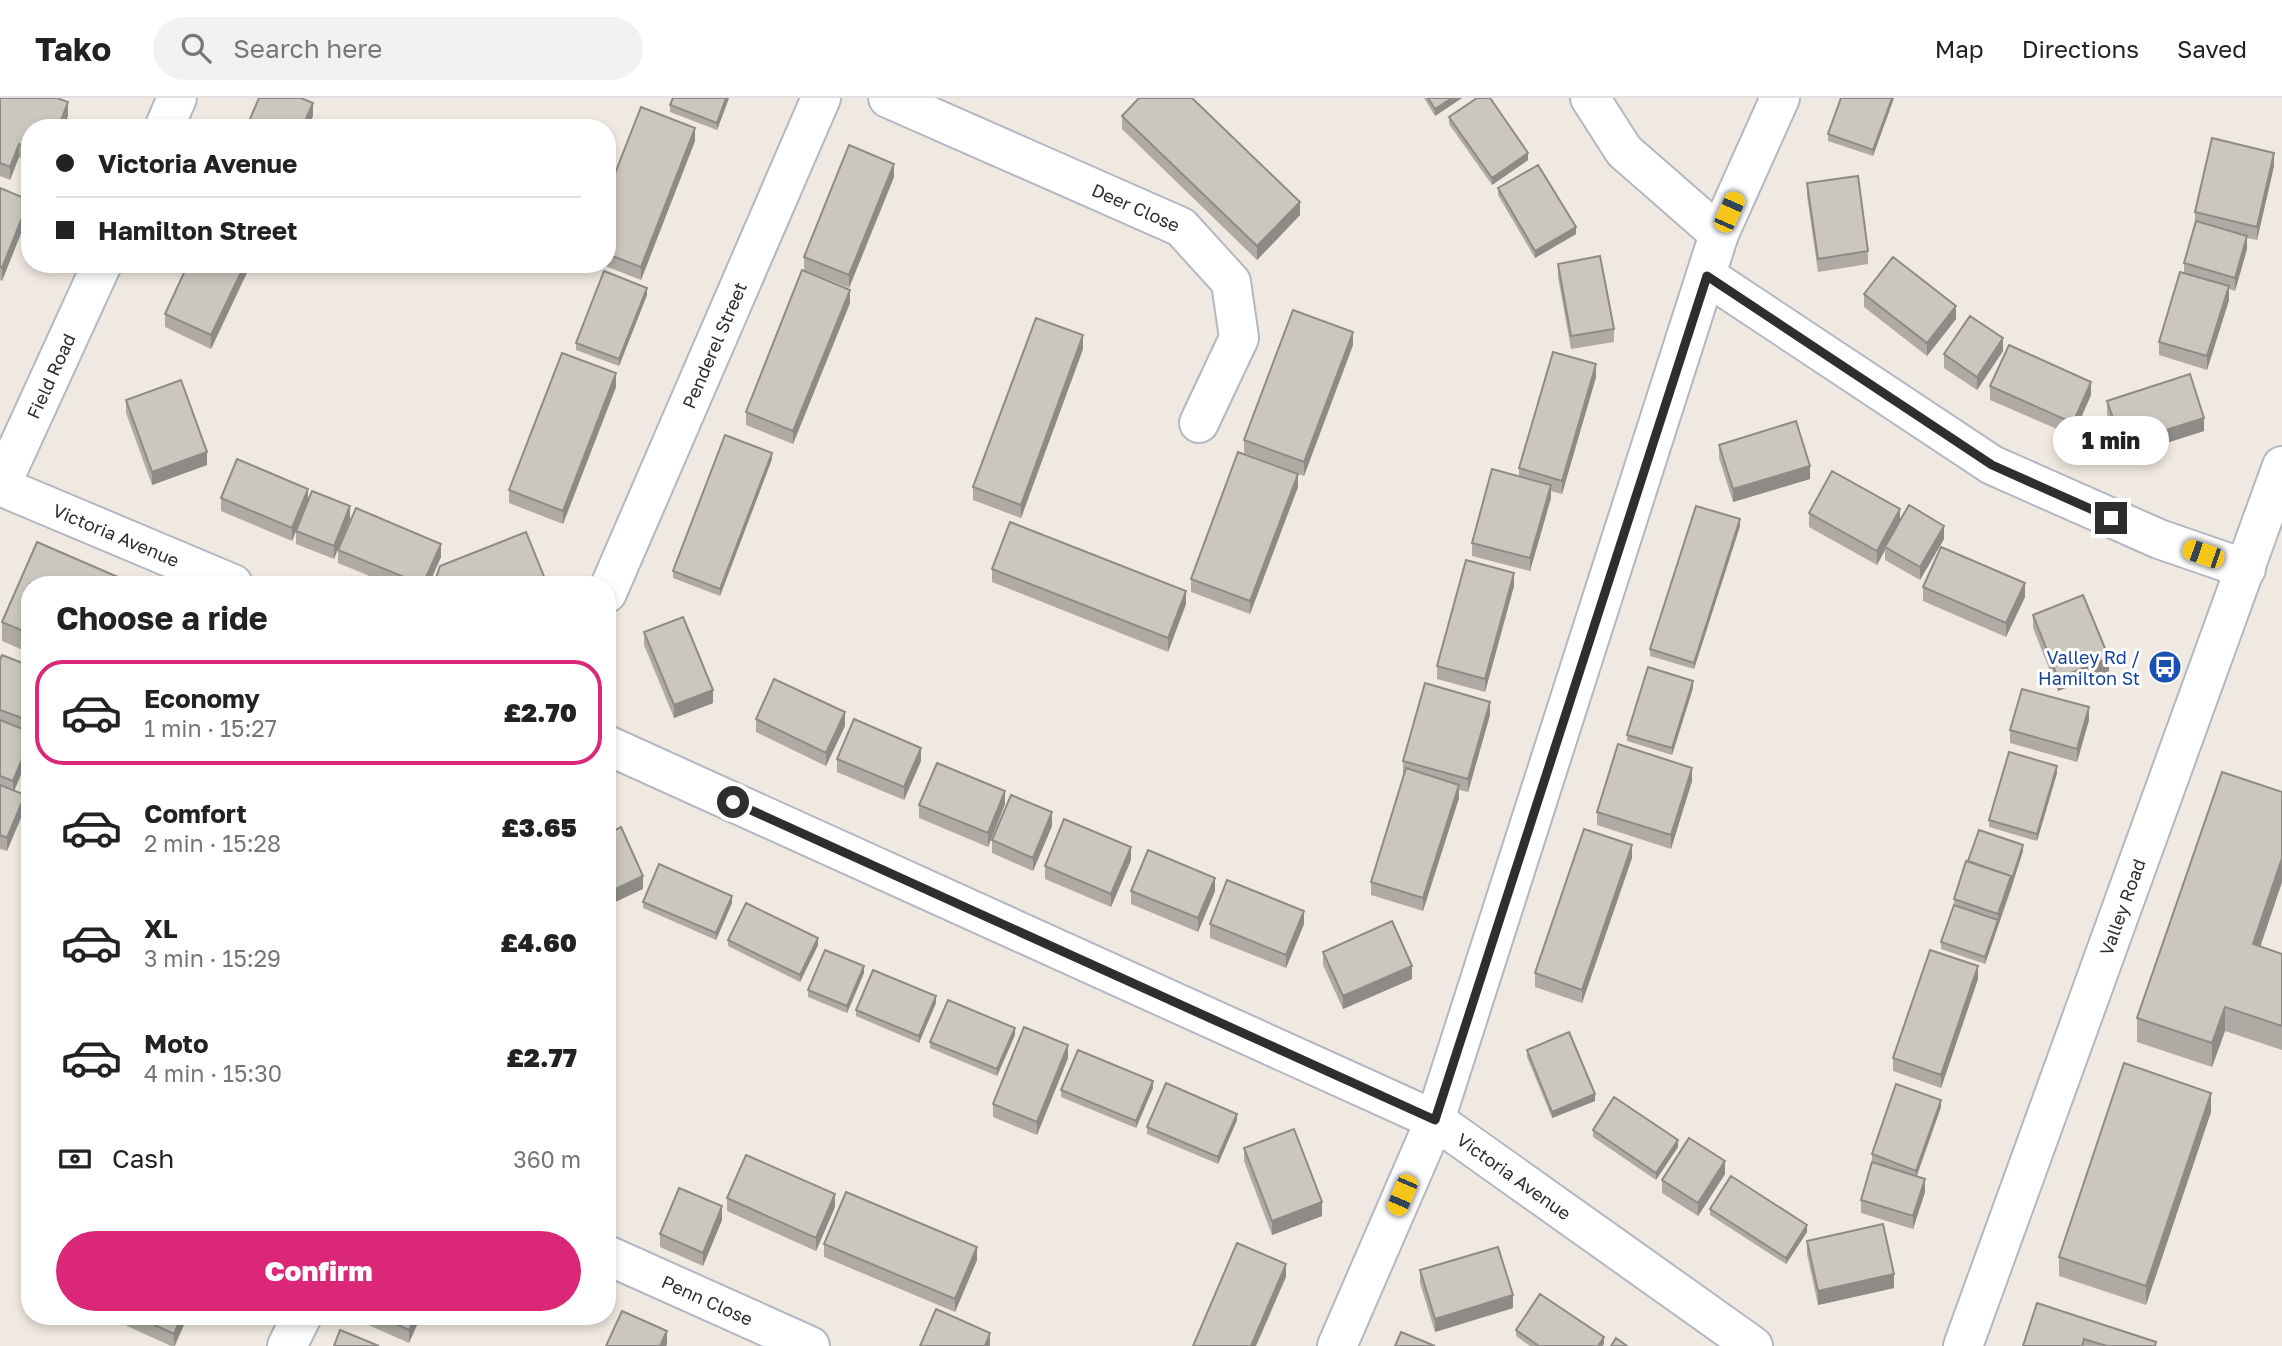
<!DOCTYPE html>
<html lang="en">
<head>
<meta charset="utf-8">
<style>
	body { margin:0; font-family:"Golos Text",sans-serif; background:#f2f2f2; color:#222; height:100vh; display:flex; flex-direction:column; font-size:26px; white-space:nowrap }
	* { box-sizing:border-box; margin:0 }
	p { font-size:23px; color:#767676 }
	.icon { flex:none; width:38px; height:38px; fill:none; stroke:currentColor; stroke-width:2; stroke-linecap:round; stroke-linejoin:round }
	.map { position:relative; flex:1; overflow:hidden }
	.side { position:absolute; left:21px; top:478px; width:595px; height:749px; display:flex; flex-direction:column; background:#fff; border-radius:28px; box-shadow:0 4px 10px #0003 }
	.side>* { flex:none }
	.guide { position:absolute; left:21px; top:21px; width:595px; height:154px; border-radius:28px; box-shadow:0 4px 10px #0003; display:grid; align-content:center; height:154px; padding:0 35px; background:#fff }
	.end { position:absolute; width:32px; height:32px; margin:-16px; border:9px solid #2e2e2e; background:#fff; box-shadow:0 0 0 4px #fff }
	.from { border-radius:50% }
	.bubble { position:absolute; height:49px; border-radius:24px; background:#fff; box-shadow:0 4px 10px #0003; font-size:23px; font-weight:800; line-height:49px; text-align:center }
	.car { position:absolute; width:21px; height:42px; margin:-21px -10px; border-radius:9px; box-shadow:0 0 5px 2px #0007; background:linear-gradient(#f5c518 24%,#345 0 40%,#f5c518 0 76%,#345 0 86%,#f5c518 0) }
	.guide b { display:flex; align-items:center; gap:24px; height:66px; font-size:26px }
	.guide b+b { border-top:2px solid #e0e0e0 }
	.guide i { width:18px; height:18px; background:#222 }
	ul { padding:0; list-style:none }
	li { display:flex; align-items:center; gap:21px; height:105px; margin:0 14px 10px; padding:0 21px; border:4px solid transparent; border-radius:28px }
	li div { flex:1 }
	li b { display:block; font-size:26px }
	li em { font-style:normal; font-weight:800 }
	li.active { border-color:#db2777 }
	li>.icon { width:63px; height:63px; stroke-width:1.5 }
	h2 { padding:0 35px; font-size:32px; line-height:84px }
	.pay { display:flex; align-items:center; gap:18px; height:77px; padding:0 35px; font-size:26px }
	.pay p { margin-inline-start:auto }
	.cta { display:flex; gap:14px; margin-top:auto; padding:14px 35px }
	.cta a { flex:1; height:80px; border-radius:42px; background:#db2777; color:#fff; font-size:28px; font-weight:800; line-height:80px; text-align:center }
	header { display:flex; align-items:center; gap:42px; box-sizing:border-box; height:98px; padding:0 35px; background:#fff; border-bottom:2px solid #e0e0e0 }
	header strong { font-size:33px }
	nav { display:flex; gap:38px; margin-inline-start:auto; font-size:24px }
	.search { width:490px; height:63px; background:#f2f2f2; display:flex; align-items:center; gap:18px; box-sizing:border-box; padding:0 24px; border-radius:38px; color:#767676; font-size:26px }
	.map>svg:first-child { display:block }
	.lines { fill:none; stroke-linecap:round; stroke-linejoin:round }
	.minor-casing { stroke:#b4b7c1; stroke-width:42 }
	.tertiary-casing { stroke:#b4b7c1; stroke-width:42 }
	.minor { stroke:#fff; stroke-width:38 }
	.tertiary { stroke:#fff; stroke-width:38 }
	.wall { fill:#afaba4 }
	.shaded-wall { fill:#8e8b86 }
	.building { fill:#cbc7bf; stroke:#8e8b86; stroke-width:2 }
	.route { stroke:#2e2e2e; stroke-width:9 }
	.labels { text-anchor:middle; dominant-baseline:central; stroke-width:6; stroke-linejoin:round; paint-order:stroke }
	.street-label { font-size:18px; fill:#2e2e2e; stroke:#fff }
	.transit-label { font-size:18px; fill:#164399; stroke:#fff; text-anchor:end }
</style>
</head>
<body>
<header>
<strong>Tako</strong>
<div class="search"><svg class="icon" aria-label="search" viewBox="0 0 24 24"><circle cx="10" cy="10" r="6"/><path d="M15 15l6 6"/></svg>Search here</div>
<nav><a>Map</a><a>Directions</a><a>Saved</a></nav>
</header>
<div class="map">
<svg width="2282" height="1248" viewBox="0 0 2282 1248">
	<rect width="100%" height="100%" fill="#efe9e1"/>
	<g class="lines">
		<defs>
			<g id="minor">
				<path id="s1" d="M888,0L1181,129L1231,184L1239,240L1199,325"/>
				<path d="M1590,0L1624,53L1719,136"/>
				<path d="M1707,178L1992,367L2159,441L2246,471"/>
				<path id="s2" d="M0,388L233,486"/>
				<path id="s3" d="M607,495L821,0"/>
				<path id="s4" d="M607,647L1435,1022L1753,1248"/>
				<path id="s5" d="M607,1157L810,1248"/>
				<path d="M287,1248L302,1218"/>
				<path d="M1337,1248L1435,1022L1719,136L1780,0"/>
				<path id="s6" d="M1963,1248L2282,368"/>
			</g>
			<g id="tertiary">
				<path d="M164,30L177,0"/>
				<path id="s7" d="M0,389L102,166"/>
			</g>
		</defs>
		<use href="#minor" class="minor-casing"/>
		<use href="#tertiary" class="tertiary-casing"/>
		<use href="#minor" class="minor"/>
		<use href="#tertiary" class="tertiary"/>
	</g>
	<path class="wall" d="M0,0L68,18L63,30H30V63L19,59L10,82L0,78Z
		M673,0H729L717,32L670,14V7Z
		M1424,0H1462L1435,18Z
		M1841,0H1894L1873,58L1828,43V36Z
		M1122,18L1300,117L1257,162L1122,31Z
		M1449,19L1528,62L1492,87L1449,26Z
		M695,43L641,182L600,166H607V96Z
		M2274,68L2257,142L2247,140V151L2235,193L2229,191V202L2207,272L2159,257V244L2184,175V165L2195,126V114Z
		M894,79L849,190L804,172V159Z
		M1807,85L1868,153V166L1818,174L1807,98Z
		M0,90L29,115L2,183L0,182Z
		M1498,90L1576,136L1535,160L1498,97Z
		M251,166L211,251L165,229V216Z
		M1558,166L1614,231V244L1571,251L1558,179Z
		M1864,196L1956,221L1927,258L1864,209Z
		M647,197L619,268L576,252V245Z
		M850,205L793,346L746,327V314Z
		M1353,247L1304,378L1244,355V342Z
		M1083,251L1021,420L973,402V389Z
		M2003,253L1977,292L1944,270V256Z
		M1596,279L1562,396L1551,393V400L1530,473L1472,458V445L1519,378V370Z
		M1990,288L2091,297L2073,338L1990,302Z
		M616,289L563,426L509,405V392Z
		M126,302L207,367L152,387L126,315Z
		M2107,303L2204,333L2122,359L2107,316Z
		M1719,347L1810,381L1733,404L1719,360Z
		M772,361L720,498L673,480V473Z
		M1298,389L1250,516L1191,494V481Z
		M221,400L308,403L350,421L334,461L296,446V433L298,428L292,443L221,413Z
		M1809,415L1900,422L1944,441L1920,482L1885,462V452L1877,467L1809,429Z
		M1740,428L1694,571L1650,558V551Z
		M338,452L441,459L429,486H389L338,465Z
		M992,471L1186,506L1168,554L992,484Z
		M30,486V555L2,543V524Z
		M1514,488L1485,594L1437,581V568Z
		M1923,489L2025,499L2006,539L1923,503Z
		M2033,517L2109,573L2058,593L2033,530Z
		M644,534L713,605L674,620L644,547Z
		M0,562L30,568V655L14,692L25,710L7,753L0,751Z
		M1693,590L1672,657L1627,643V637Z
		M1490,617L1468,694L1459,692V700L1423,813L1371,797V784L1404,676H1403V663Z
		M756,621L845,628L826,668L756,634Z
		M2089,622L2077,664L2010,645V632Z
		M837,661L921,663L904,702L837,674Z
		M2057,675L2037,743L1989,729V722Z
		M1692,683L1671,751L1597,727V714Z
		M2282,694V784L2260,849L2282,856V952L2225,933L2212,969L2137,944V920Z
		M1005,706L988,749L919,720V707Z
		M1052,728L1033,773L992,755V742Z
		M2023,753L1985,866L1941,851V844L1954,807V801L1968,763Z
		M1632,760L1582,905L1535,889V875Z
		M1131,762L1111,809L1045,781V768Z
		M1131,793H1215L1198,834L1131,806Z
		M643,804L732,805L716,842L643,810Z
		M1210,826H1304L1286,870L1210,840Z
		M728,842L818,847L800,884L728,848Z
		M1323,854L1412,881L1343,911L1323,867Z
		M864,875L847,915L808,899V892Z
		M1978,881L1941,990L1893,973V960Z
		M936,905L919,945L856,918V912Z
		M1015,937L997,978L930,950V944Z
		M1527,952L1595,1003L1552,1020L1527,959Z
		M1068,960L1037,1037L993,1019V1006Z
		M1153,990L1136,1030L1061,999V992Z
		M1941,1009L1917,1078L1925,1094L1913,1131L1861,1115V1102L1890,1070L1872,1063V1056Z
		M2211,1014L2146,1207L2059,1178V1159Z
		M1237,1022L1218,1066L1147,1036V1029Z
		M1593,1032L1678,1049L1656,1082L1593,1039Z
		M1244,1050L1322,1118L1272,1137L1244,1063Z
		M1725,1076L1698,1118L1662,1095V1082Z
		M727,1100L835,1109L816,1153L727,1113Z
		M1710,1111L1807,1134L1786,1166L1710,1117Z
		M722,1122L703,1168L660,1149V1136Z
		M1807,1143L1894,1190L1818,1207L1807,1156Z
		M824,1146L977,1162L955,1214L824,1159Z
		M1420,1172L1513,1210L1435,1234L1420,1185Z
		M2037,1205L2156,1248H2023Z
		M127,1218H188L175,1248H171L127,1228Z
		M366,1218H421L409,1245L366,1226Z
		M1516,1232L1604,1246L1602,1248H1530L1516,1238Z"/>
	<path class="shaded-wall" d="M726,0H729L717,32V25Z
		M1452,0H1462L1435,18V11Z
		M1892,0H1894L1873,58V52Z
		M68,4V18L63,30H58Z
		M313,5V18L308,30H302Z
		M695,30V43L641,182V169Z
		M19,46V59L10,82V69Z
		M1528,55V62L1492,87V80Z
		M2274,55V68L2257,142V129Z
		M894,66V79L849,190V177Z
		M29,102V115L2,183V170Z
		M1300,104V117L1257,162V148Z
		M1576,129V136L1535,160V153Z
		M2247,138V151L2235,193V180Z
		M245,166H251L211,251V237Z
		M2229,188V202L2207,272V258Z
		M647,190V197L619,268V261Z
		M850,192V205L793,346V333Z
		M1956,208V221L1927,258V245Z
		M1353,234V247L1304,378V364Z
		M1083,237V251L1021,420V407Z
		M2003,240V253L1977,292V279Z
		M1596,266V279L1562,396V383Z
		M616,275V289L563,426V413Z
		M2091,284V297L2073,338V325Z
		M2204,320V333L2122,359V346Z
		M207,354V367L152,387V374Z
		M772,355V361L720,498V491Z
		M1810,368V381L1733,404V391Z
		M1298,376V389L1250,516V503Z
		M1551,387V400L1530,473V460Z
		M308,391V404L292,443V430Z
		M350,408V421L334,461V448Z
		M1900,411V424L1885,449V452L1877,467V453Z
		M1740,421V428L1694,571V565Z
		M1944,428V441L1920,482V469Z
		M441,446V459L429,486H423Z
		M1514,475V488L1485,594V581Z
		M545,481V486H531Z
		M2025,485V499L2006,539V525Z
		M1186,493V506L1168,554V540Z
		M2109,560V573L2058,593V580Z
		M1693,583V590L1672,657V650Z
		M713,592V605L674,620V607Z
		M1490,604V617L1468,694V681Z
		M2089,609V622L2077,664V651Z
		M845,614V628L826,668V655Z
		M30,642V655L13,696V683Z
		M921,650V663L904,702V689Z
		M2057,668V675L2037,743V736Z
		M1692,670V683L1671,751V737Z
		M1459,687V700L1423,813V800Z
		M1005,693V706L988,749V735Z
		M25,697V710L7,753V740Z
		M1052,714V728L1033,773V760Z
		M1632,747V760L1582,905V892Z
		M2023,747V753L2011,791V784Z
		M1131,749V762L1111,809V796Z
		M2282,760V784L2253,870V846Z
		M643,778V791L607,808V795Z
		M2011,778V791L1985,866V859L1998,822V816Z
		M1215,780V793L1198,834V820Z
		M732,798V805L716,842V835Z
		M1304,813V826L1286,870V857Z
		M818,840V847L800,884V877Z
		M864,868V875L847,915V908Z
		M1412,868V881L1343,911V898Z
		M1978,868V881L1941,990V977Z
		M936,898V905L919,945V938Z
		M2225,909V933L2212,969V945Z
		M1015,930V937L997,978V971Z
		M1068,947V960L1037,1037V1024Z
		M1153,983V990L1136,1030V1023Z
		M2211,995V1014L2146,1207V1188Z
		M1595,996V1003L1552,1020V1014Z
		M1941,1002V1009L1916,1079V1073Z
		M1237,1016V1022L1218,1066V1059Z
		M1678,1042V1049L1656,1082V1075Z
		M1725,1063V1076L1698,1118V1105Z
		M1925,1081V1094L1913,1131V1118Z
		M835,1096V1109L816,1153V1140Z
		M1322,1104V1118L1272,1137V1123Z
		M722,1108V1122L703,1168V1155Z
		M1807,1127V1134L1786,1166V1160Z
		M977,1149V1162L955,1214V1201Z
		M1286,1166V1179L1256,1248H1251Z
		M1894,1176V1190L1818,1207V1193Z
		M1513,1197V1210L1435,1234V1221Z
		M182,1218H188L174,1248V1236Z
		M416,1218H421L409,1245V1232Z
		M667,1233V1247L666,1248H660Z
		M990,1235V1248H985Z
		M1604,1239V1246L1602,1248H1598Z"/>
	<path class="building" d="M0,0H57L68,4L58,30H30V50L19,46L10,69L0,65Z
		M259,0H301L313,5L302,30H246Z
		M673,0H726L717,25L670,7Z
		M1139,0H1192L1300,104L1257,148L1122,18Z
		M1428,0H1452L1435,11Z
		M1477,0H1490L1528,55L1492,80L1449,19Z
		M1841,0H1892L1873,52L1828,36Z
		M641,9L695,30L641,169L607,156V96Z
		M2212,40L2274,55L2257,129L2195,114Z
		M849,47L894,66L849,177L804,159Z
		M1538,67L1576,129L1535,153L1498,90Z
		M1858,78L1868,153L1818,161L1807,85Z
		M0,90L29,102L2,170L0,169Z
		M2196,123L2247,138L2235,180L2184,165Z
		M1600,158L1614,231L1571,238L1558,166Z
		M1893,159L1956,208L1927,245L1864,196Z
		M188,166H245L211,237L165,216Z
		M802,172L850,192L793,333L746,314Z
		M604,173L647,190L619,261L576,245Z
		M2180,174L2229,188L2207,258L2159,244Z
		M1293,212L1353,234L1304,364L1244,342Z
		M1970,218L2003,240L1977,279L1944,256Z
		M1036,220L1083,237L1021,407L973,389Z
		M2009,247L2091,284L2073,325L1990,288Z
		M1553,254L1596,266L1562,383L1519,370Z
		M562,255L616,275L563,413L509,392Z
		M2190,276L2204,320L2122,346L2107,303Z
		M181,282L207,354L152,374L126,302Z
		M1796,323L1810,368L1733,391L1719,347Z
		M725,337L772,355L720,491L673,473Z
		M1238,354L1298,376L1250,503L1191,481Z
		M237,361L308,391L292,430L221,400Z
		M1492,371L1551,387L1530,460L1472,445Z
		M1832,373L1900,411L1877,453L1809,415Z
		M312,393L350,408L334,448L296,433Z
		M1909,407L1944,428L1920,469L1885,449Z
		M1696,408L1740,421L1694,565L1650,551Z
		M356,410L441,446L423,486H421L338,452Z
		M1010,424L1186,493L1168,540L992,471Z
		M526,434L545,481L531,486H434L440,468Z
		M37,444L134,486H30V536L2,524Z
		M1941,449L2025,485L2006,525L1923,489Z
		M1466,462L1514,475L1485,581L1437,568Z
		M2083,497L2109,560L2058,580L2033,517Z
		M683,519L713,592L674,607L644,534Z
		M2,557L30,568V623L0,612V562Z
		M1648,569L1693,583L1672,650L1627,637Z
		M774,581L845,614L826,655L756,621Z
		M1425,585L1490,604L1468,681L1403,663Z
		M2022,591L2089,609L2077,651L2010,632Z
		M854,621L921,650L904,689L837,661Z
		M0,622L30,634V642L13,683L0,678Z
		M1618,646L1692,670L1671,737L1597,714Z
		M2009,654L2057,668L2037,736L1989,722Z
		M937,665L1005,693L988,735L919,707Z
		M1406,670L1459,687L1423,800L1371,784Z
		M2222,674L2282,694V760L2253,846L2282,856V928L2225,909L2212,945L2137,920Z
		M0,687L25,697L7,740L0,737Z
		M1011,697L1052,714L1033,760L992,742Z
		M1064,721L1131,749L1111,796L1045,768Z
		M621,729L643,778L607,795V736Z
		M1584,731L1632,747L1582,892L1535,875Z
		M1979,732L2023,747L2011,784V778L1968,763Z
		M1148,752L1215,780L1198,820L1131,793Z
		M1966,763L2011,778L1998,816L1954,801Z
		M659,766L732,798L716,835L643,804Z
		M1227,782L1304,813L1286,857L1210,826Z
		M746,805L818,840L800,877L728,842Z
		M1954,807L1998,822L1985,859L1941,844Z
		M1392,823L1412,868L1343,898L1323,854Z
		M825,852L864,868L847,908L808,892Z
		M1930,852L1978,868L1941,977L1893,960Z
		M873,872L936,898L919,938L856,912Z
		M948,902L1015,930L997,971L930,944Z
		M1024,929L1068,947L1037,1024L993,1006Z
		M1569,934L1595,996L1552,1014L1527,952Z
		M1078,952L1153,983L1136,1023L1061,992Z
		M2124,965L2211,995L2146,1188L2059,1159Z
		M1166,985L1237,1016L1218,1059L1147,1029Z
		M1896,986L1941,1002L1916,1073L1872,1056Z
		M1614,999L1678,1042L1656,1075L1593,1032Z
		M1294,1031L1322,1104L1272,1123L1244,1050Z
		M1689,1040L1725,1063L1698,1105L1662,1082Z
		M746,1057L835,1096L816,1140L727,1100Z
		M1872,1064L1925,1081L1913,1118L1861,1102Z
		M1731,1078L1807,1127L1786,1160L1710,1111Z
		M679,1090L722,1108L703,1155L660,1136Z
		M846,1094L977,1149L955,1201L824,1146Z
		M1883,1126L1894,1176L1818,1193L1807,1143Z
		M1237,1145L1286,1166L1251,1248H1193Z
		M1498,1149L1513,1197L1435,1221L1420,1172Z
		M1540,1196L1604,1239L1598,1248H1539L1516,1232Z
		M2037,1205L2156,1244L2155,1248H2107L2084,1241L2082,1248H2023Z
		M936,1211L990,1235L985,1248H920Z
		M622,1213L667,1233L660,1248H606Z
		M135,1218H182L174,1236Z
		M378,1218H416L409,1232Z
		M340,1232L379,1248H334Z
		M1401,1234L1435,1248H1395Z
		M1616,1240L1627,1248H1611Z"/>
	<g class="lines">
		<path class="route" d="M733,704L1435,1022L1707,178L1992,367L2111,420"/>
	</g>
	<defs>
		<symbol id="bus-disc" viewBox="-11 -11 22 22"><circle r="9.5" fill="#1a4fb4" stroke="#fff"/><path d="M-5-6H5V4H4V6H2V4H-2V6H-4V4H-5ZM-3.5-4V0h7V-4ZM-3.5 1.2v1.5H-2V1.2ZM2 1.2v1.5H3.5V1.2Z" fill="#fff"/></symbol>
	</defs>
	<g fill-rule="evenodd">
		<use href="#bus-disc" x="2146" y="550" width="38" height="38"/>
	</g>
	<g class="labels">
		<g class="street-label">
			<text stroke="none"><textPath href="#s1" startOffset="271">Deer Close</textPath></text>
			<text stroke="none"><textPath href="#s3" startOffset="270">Penderel Street</textPath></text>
			<text stroke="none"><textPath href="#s7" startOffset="122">Field Road</textPath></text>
			<text stroke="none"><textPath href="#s2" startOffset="126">Victoria Avenue</textPath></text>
			<text stroke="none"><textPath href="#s6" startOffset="467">Valley Road</textPath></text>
			<text stroke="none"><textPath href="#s4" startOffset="1006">Victoria Avenue</textPath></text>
			<text stroke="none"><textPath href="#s5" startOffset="110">Penn Close</textPath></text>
		</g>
		<g class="transit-label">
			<text x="2140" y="559">Valley Rd /<tspan x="2140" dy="21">Hamilton St</tspan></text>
		</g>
	</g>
</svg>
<i class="end from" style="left:733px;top:704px"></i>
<i class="end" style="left:2111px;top:420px"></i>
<div class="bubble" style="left:2053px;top:318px;width:116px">1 min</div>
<i class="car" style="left:1729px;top:114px;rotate:24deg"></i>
<i class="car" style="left:2203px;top:456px;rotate:289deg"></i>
<i class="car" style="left:1402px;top:1097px;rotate:203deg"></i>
<div class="guide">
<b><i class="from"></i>Victoria Avenue</b>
<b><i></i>Hamilton Street</b>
</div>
<section class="side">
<h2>Choose a ride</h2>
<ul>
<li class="active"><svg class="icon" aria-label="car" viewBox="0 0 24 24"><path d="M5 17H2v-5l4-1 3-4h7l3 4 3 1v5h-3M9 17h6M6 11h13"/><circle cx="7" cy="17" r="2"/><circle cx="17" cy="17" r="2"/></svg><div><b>Economy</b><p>1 min · 15:27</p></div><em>£2.70</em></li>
<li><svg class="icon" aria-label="car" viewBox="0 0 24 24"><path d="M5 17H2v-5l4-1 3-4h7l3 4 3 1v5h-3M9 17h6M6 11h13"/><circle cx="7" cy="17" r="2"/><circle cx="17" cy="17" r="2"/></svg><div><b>Comfort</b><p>2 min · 15:28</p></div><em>£3.65</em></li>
<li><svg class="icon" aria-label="car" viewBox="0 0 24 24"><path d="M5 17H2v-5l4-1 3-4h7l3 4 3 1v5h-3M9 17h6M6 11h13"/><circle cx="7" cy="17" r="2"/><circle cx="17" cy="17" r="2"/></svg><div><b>XL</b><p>3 min · 15:29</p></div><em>£4.60</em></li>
<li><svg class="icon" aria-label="car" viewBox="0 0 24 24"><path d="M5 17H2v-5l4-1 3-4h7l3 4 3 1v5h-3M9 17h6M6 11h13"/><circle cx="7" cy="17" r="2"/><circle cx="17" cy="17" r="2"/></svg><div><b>Moto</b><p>4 min · 15:30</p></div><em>£2.77</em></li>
</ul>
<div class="pay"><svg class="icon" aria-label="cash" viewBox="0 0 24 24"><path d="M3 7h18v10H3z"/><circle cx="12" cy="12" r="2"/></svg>Cash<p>360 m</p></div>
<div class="cta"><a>Confirm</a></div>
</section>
</div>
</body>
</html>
